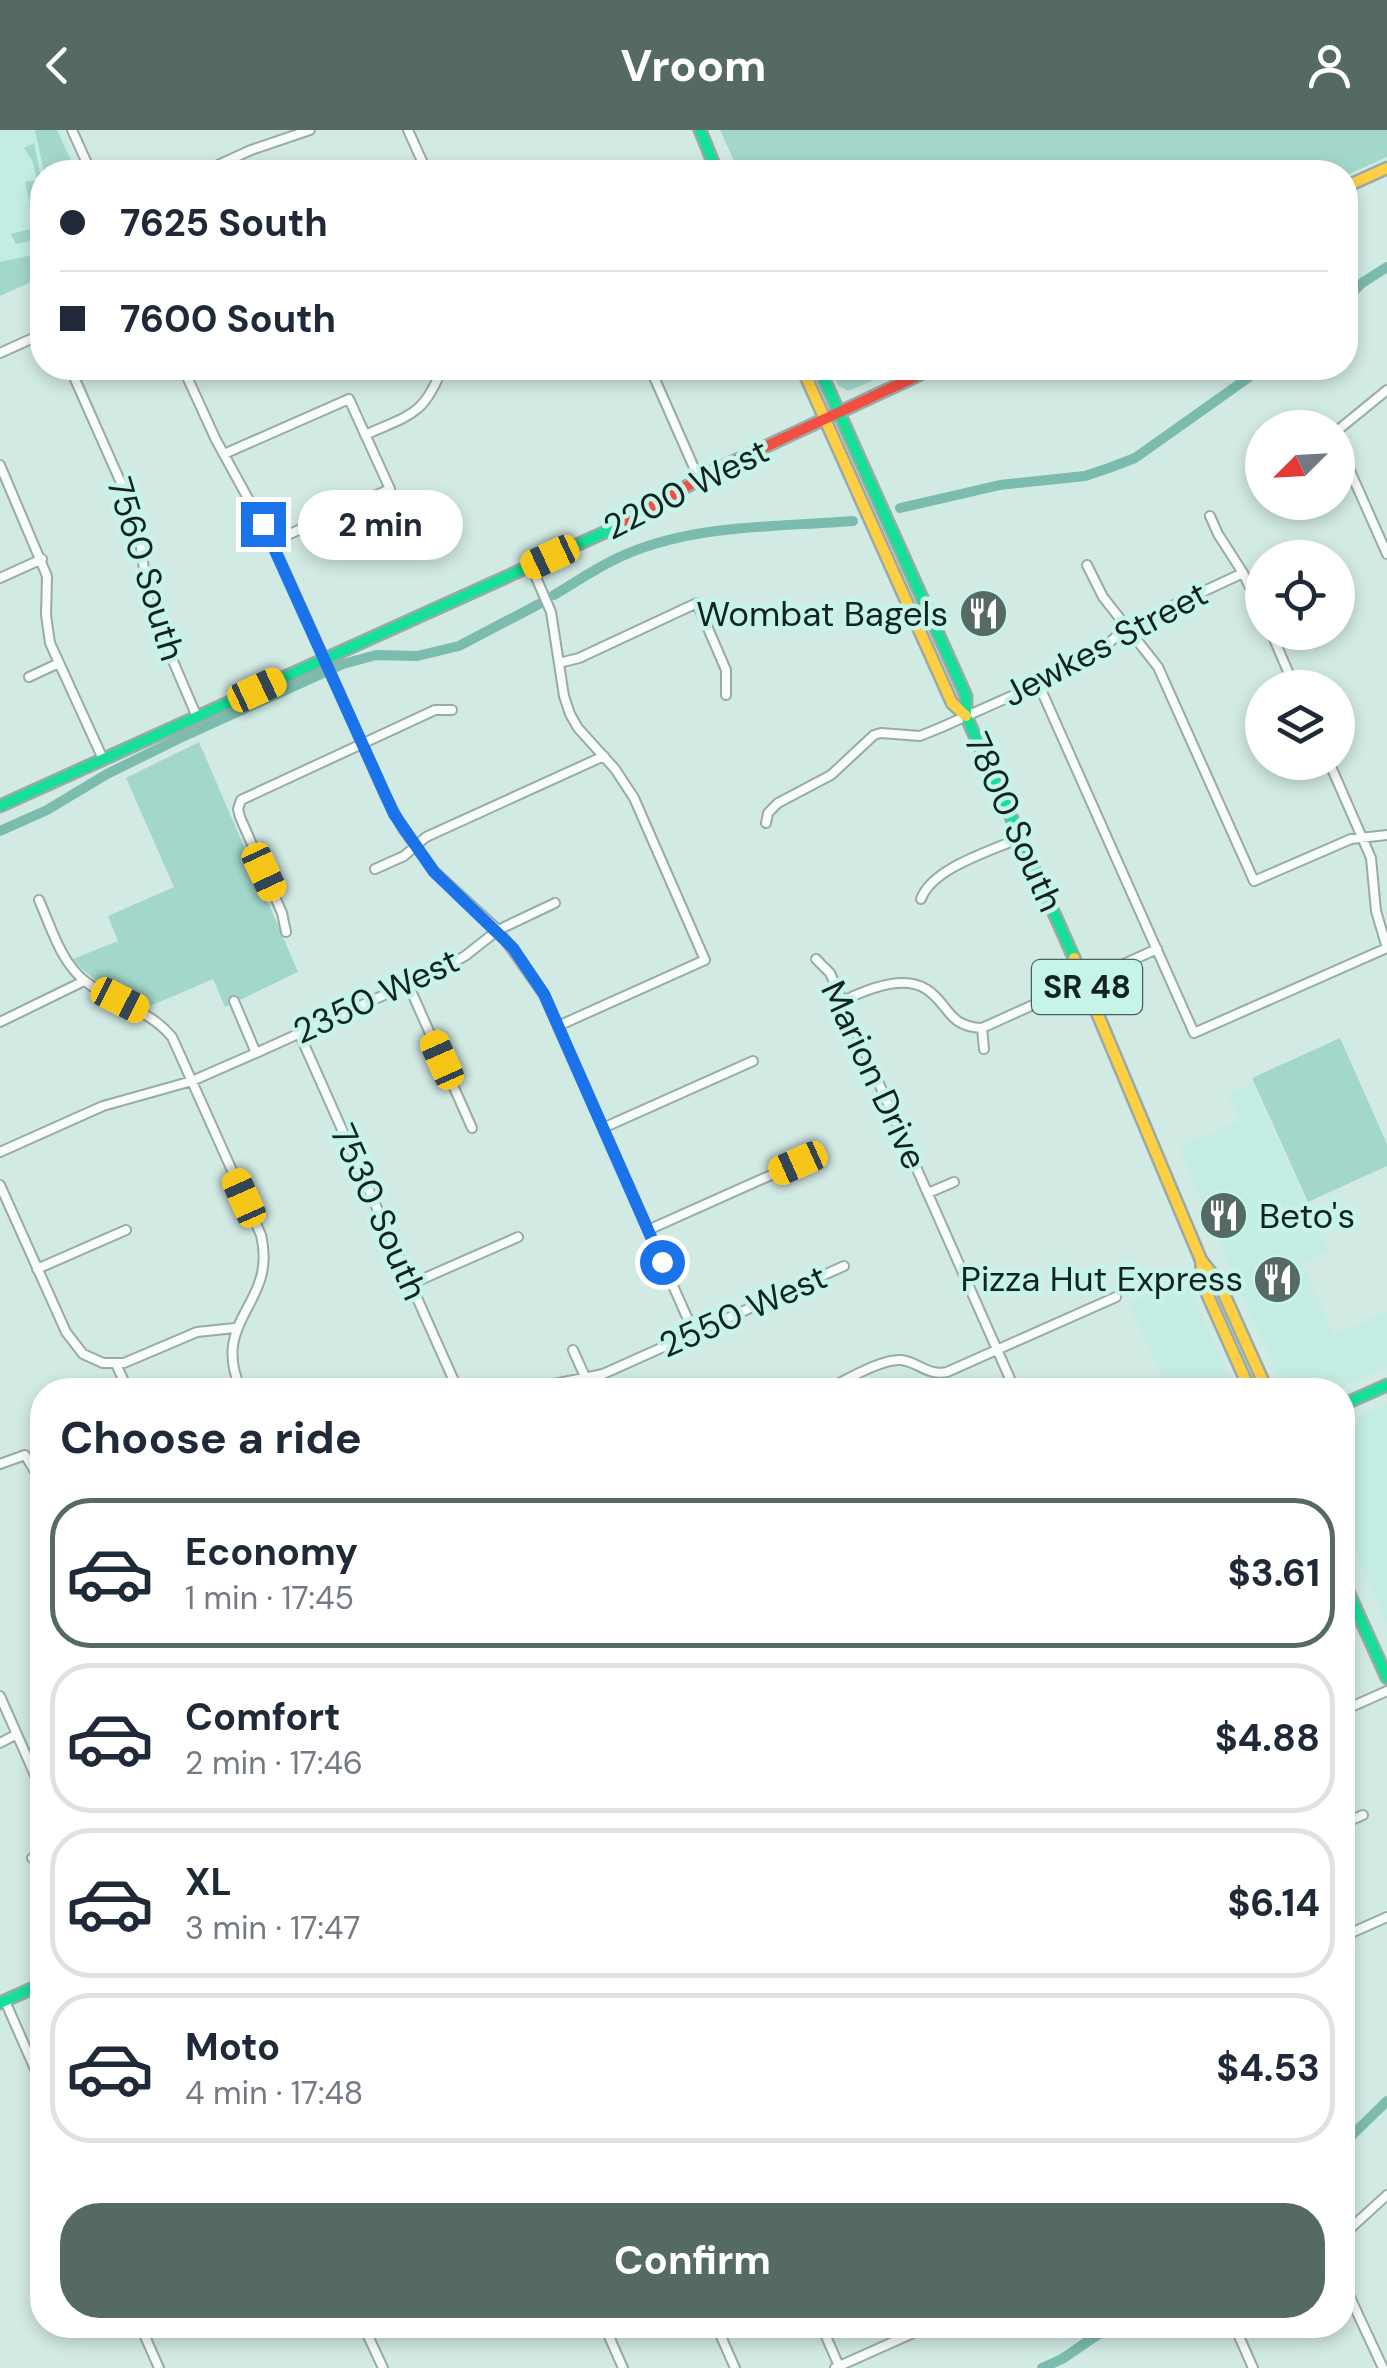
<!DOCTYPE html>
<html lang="en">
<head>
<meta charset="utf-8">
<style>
	body { margin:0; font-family:"DM Sans",sans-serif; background:#f6f6f7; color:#1f2937; height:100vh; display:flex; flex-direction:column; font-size:38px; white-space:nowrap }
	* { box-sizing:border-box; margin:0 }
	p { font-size:32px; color:#747a83 }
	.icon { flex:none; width:55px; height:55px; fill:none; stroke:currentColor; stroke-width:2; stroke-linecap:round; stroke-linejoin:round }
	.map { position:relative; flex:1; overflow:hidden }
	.sheet { position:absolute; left:30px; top:1248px; width:1325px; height:960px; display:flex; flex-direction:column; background:#fff; border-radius:40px; box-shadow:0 5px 15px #0003 }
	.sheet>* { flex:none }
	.banner { position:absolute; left:30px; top:30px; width:1328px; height:220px; border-radius:40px; box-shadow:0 5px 15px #0003; display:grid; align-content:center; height:220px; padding:0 30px; background:#fff }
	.needle { width:65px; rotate:246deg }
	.fabs { position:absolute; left:1245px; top:280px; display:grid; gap:20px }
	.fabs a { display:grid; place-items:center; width:110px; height:110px; border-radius:50%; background:#fff; box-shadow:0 5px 15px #0003; font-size:50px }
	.end { position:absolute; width:45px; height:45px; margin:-22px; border:12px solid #1a73e8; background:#fff; box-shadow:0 0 0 5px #fff }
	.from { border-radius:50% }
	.bubble { position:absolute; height:70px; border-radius:35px; background:#fff; box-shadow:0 5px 15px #0003; font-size:32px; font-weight:700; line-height:70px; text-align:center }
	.car { position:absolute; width:30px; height:60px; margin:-30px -15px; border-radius:12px; box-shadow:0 0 8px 2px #0007; background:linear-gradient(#f5c518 24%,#345 0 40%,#f5c518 0 76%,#345 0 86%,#f5c518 0) }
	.banner b { display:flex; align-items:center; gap:35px; height:95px; font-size:38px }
	.banner b+b { border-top:2px solid #e0e1e3 }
	.banner i { width:25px; height:25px; background:#1f2937 }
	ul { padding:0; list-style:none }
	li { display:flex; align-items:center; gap:30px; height:150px; margin:0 20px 15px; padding:0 10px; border:5px solid #e0e1e3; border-radius:40px }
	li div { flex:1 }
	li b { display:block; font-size:38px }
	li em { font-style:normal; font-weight:700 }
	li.active { border-color:#556965 }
	li>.icon { width:90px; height:90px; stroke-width:1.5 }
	h2 { padding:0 30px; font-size:45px; line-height:120px }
	.cta { display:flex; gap:20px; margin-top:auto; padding:20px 30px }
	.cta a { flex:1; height:115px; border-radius:40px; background:#556965; color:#fff; font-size:40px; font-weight:700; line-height:115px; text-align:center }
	header { display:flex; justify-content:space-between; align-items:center; height:130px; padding:0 30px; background:#556965; color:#fff; font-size:45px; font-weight:700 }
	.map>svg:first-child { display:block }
	.built { fill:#c3ece2 }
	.green { fill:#a3d7cc }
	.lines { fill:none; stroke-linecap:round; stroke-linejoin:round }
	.canal { stroke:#7bbcaf; stroke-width:10 }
	.street-casing { stroke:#98aba7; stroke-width:12 }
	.fast-casing { stroke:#98aba7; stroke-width:15 }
	.slow-casing { stroke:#98aba7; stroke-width:15 }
	.jam-casing { stroke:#98aba7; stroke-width:15 }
	.street { stroke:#f8fcfb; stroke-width:8 }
	.fast { stroke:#16e098; stroke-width:10 }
	.slow { stroke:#ffcf43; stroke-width:10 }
	.jam { stroke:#f24e42; stroke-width:10 }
	.route { stroke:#1a73e8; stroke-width:12 }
	.labels { text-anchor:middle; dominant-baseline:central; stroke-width:9; stroke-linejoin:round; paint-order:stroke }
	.shield { fill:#c7f4e9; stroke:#48625c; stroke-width:2.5 }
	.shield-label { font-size:32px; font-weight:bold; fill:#122320 }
	.street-label { font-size:35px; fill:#122320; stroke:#c7f4e9 }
	.poi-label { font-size:35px; fill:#122320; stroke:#c7f4e9; text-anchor:end }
</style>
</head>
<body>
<header><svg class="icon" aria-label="back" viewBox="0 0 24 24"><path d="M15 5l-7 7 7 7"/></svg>Vroom<svg class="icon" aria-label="person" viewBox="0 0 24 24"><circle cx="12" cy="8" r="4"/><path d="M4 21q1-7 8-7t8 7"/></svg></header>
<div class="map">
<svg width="1387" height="2238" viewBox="0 0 1387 2238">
	<rect width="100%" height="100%" fill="#d2eae4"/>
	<path class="built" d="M0,0H61L80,42H42V147L0,166Z
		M1252,953L1327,1121L1302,1133L1334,1205L1387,1182V1237L1337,1260H1284L1272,1234L1334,1205L1272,1232L1179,1018L1239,991L1228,965Z
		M1185,1146L1235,1260H1155L1151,1253L1163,1247L1128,1174Z
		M1387,1274V1493L1342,1391L1343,1294Z"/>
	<path class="green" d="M35,0H57L76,42H44Z
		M720,0H1387V27L1345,46V42H739Z
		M34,13L42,53V108L16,114L11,104L35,98L25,52L37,50L33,32L24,18Z
		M42,123V147L0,166V132Z
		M830,238H903L848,261L838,255Z
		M199,612L298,842L225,877L213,849L148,877C120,863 93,854 73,829L118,811L108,786L174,757L126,648Z
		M1340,908L1387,1014V1036L1308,1072L1252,948Z"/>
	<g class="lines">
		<path class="canal" d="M1345,170L1362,153L1387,137
			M900,378L1000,355L1085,346L1109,338L1135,328L1262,238
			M554,465C578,451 603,433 629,423C699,394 779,397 853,391
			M0,701L47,680L107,644L180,608L343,534L376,525L417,526L459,516L539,474
			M1342,2015L1387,1971
			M1042,2238L1062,2229L1112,2195"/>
		<defs>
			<path id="street" d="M72,0L91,42
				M408,0L427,42
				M203,42L251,20L310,0
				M0,223L42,204
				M70,238L137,389L149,475L197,587
				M183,238L216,310L272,412L385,665L403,699L435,742L498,800L544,865L694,1203
				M650,238L699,349
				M1338,300L1387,260
				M365,305C409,285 424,286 442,238
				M1338,314L1387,424
				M224,324L349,269L390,359L272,412
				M0,335L47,446L46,485L50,513L103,629
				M1210,386L1218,404L1243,443L1262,483
				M1087,435L1103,467L1158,537L1254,751L1351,709L1387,705
				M531,436L551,482L564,566L570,584L578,598L615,639L634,668L705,830L558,896
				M0,448L42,429
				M1271,502L1295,558
				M559,533L579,528L697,473L726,540V565
				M29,547L59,533
				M1038,553L1194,903L1387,818
				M1329,632L1371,728L1376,781L1387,818
				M766,693L768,683L778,673L831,645L874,605L881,603L920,606L942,597L1074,538L1091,529L1127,497L1243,443
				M375,739L404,726L426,707L604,626
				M921,769C932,738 991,721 1020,708
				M39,770C51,797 61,833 86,852C114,874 148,878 172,907L261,1105C278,1175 209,1188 241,1260
				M286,802L282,783L240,687L238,679L241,670L435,580H452
				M816,829L830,843L837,859L1015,1260
				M408,854L472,998
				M234,871L256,923
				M843,871C865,860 903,844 926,859C949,873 947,897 982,898L1157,819
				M0,892L84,851
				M982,898L984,919
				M299,903L458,1260
				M603,998L753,931
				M0,1022L103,976L192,951L256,923L435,842L465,826L498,800L555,773
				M0,1055L66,1202L83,1224L103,1233H124L197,1202L235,1198
				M928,1063L954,1052
				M648,1100L798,1033
				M37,1139L126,1100
				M411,1154L518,1107
				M573,1220L591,1260
				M116,1234L128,1260
				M525,1260L603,1244L844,1136
				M825,1260C843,1252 882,1228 901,1230C919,1232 927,1246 947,1242L1116,1167
				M0,1334L25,1325L42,1353
				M0,1566L42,1661
				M1342,1581L1387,1561
				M0,1613L17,1604
				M1342,1694L1363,1685
				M32,1728L42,1723
				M1342,1807L1387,1787
				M5,1871L42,1955
				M1342,2106L1387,2065
				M1342,2150L1383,2238
				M140,2195L159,2238
				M363,2195L383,2238
				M604,2195L623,2238
				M716,2195L735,2238
				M821,2195L839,2236
				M1238,2195L1235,2197L1253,2238
				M835,2238L931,2195"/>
			<path id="fast" d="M700,0L717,42
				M819,238L966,566V586L1074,828
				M0,676L623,394
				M1342,1275L1387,1255
				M1342,1448L1387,1548
				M0,1873L42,1854"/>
			<path id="slow" d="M1345,57L1387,38
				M802,238L952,573L966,586
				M1074,828L1201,1130L1204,1157L1250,1260
				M1201,1130L1219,1153L1267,1260"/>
			<path id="jam" d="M623,394L713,341L934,238"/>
		</defs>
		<use href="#street" class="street-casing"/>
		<use href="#fast" class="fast-casing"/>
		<use href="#slow" class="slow-casing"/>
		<use href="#jam" class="jam-casing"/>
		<use href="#street" class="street"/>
		<use href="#fast" class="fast"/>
		<use href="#slow" class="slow"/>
		<use href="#jam" class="jam"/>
	</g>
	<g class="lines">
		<path class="route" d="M263,394L394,684L434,742L513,818L544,864L662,1132"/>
	</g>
	<defs>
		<symbol id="restaurant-disc" viewBox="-11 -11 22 22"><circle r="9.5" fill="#556965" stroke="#c7f4e9"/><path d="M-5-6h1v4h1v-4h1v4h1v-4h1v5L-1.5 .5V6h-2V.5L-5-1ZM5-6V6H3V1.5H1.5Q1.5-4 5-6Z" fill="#fff"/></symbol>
	</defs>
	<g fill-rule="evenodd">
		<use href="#restaurant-disc" x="956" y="456" width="55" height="55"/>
		<use href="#restaurant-disc" x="1196" y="1058" width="55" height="55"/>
		<use href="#restaurant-disc" x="1250" y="1122" width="55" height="55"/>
	</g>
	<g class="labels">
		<rect class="shield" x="1032" y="830" width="110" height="54" rx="8"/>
		<g class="shield-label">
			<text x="1087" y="857">SR 48</text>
		</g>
		<g class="street-label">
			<text transform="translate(686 359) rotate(-27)">2200 West</text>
			<text transform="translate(146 439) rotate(73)">7560 South</text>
			<text transform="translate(1105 514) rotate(-28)">Jewkes Street</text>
			<text transform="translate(1014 692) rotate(66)">7800 South</text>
			<text transform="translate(376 866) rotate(-25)">2350 West</text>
			<text transform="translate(874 945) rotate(65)">Marion Drive</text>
			<text transform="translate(379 1082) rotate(66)">7530 South</text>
			<text transform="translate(743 1181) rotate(-24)">2550 West</text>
		</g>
		<g class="poi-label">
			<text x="948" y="484">Wombat Bagels</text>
			<text x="1259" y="1086" text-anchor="start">Beto's</text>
			<text x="1243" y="1149">Pizza Hut Express</text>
		</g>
	</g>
</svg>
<div class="fabs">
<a><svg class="needle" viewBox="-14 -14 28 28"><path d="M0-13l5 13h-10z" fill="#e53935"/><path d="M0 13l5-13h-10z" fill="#747a83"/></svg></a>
<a><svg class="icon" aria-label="locate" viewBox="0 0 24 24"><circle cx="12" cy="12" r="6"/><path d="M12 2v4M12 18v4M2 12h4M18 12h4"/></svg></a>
<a><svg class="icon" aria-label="layers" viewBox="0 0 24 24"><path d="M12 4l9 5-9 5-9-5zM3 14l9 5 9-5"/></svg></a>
</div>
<i class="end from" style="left:662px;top:1132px"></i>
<i class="end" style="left:263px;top:394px"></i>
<div class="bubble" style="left:298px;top:360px;width:165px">2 min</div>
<i class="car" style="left:550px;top:427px;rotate:245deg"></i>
<i class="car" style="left:257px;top:560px;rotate:65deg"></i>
<i class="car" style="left:264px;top:742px;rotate:155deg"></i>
<i class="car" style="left:120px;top:870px;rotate:117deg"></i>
<i class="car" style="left:442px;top:930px;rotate:336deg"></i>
<i class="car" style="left:798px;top:1033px;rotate:246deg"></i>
<i class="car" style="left:244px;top:1068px;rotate:336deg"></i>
<div class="banner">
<b><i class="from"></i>7625 South</b>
<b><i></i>7600 South</b>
</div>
<section class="sheet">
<h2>Choose a ride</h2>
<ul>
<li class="active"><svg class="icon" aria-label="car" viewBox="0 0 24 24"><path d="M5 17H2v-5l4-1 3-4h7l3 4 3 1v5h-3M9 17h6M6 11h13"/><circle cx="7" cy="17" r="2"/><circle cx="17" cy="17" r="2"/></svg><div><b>Economy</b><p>1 min · 17:45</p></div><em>$3.61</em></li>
<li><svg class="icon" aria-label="car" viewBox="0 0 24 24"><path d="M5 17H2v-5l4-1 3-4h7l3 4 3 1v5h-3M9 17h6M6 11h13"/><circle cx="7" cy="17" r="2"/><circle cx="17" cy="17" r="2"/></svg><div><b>Comfort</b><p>2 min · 17:46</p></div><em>$4.88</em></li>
<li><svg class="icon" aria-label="car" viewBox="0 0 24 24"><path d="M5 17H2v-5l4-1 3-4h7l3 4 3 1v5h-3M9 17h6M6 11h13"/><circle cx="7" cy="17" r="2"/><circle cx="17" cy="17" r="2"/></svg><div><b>XL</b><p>3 min · 17:47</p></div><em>$6.14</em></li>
<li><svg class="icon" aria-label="car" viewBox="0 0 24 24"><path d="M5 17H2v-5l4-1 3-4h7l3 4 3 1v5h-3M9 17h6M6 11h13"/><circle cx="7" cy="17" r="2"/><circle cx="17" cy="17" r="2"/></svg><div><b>Moto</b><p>4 min · 17:48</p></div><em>$4.53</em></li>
</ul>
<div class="cta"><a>Confirm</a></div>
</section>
</div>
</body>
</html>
